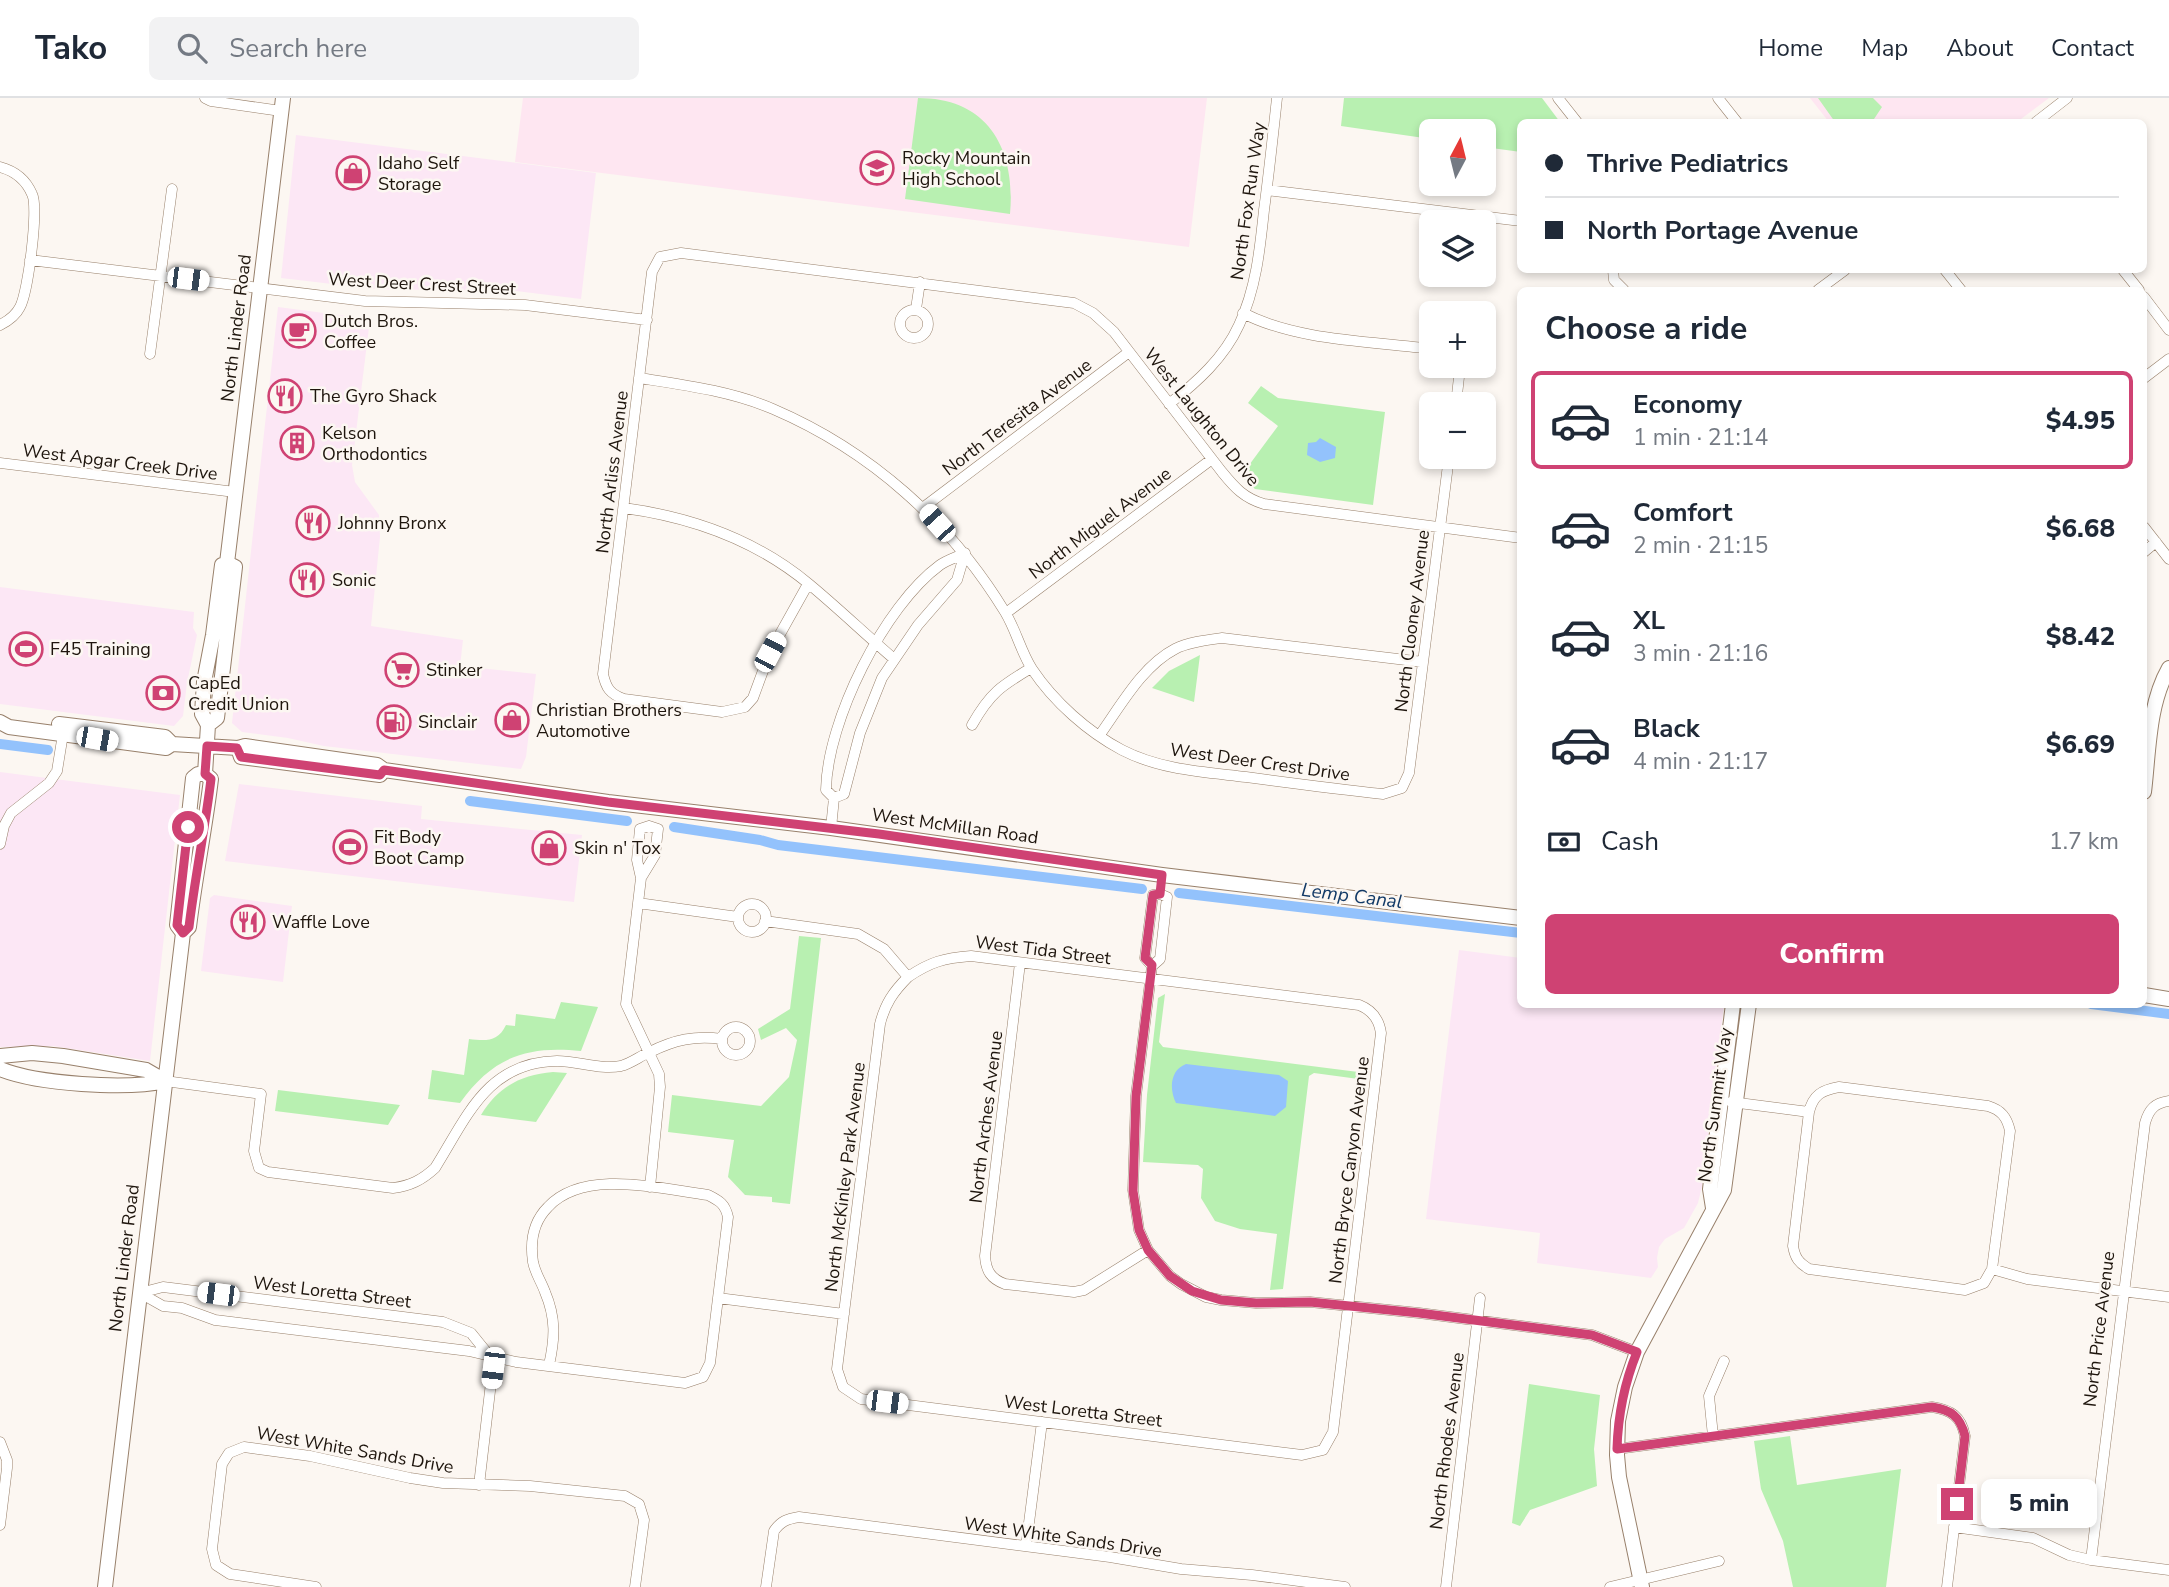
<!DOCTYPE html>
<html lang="en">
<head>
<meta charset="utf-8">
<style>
	body { margin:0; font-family:"Nunito Sans",sans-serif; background:#f2f2f3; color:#1f2937; height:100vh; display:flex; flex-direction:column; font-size:26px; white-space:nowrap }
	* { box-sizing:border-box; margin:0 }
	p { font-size:23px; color:#747a83 }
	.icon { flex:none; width:38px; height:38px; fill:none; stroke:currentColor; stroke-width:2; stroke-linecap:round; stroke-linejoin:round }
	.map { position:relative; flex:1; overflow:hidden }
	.side { position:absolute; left:1517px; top:189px; width:630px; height:721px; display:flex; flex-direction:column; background:#fff; border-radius:10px; box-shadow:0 4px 10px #0003 }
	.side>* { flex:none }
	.top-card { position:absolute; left:1517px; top:21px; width:630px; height:154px; border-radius:10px; box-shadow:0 4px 10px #0003; display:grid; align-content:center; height:154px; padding:0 28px; background:#fff }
	.needle { width:46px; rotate:7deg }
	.tools { position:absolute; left:1419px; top:21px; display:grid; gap:14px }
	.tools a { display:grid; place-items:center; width:77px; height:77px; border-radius:10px; background:#fff; box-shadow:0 4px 10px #0003; font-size:35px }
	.end { position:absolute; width:32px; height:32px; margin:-16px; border:9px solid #cf4273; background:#fff; box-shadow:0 0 0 4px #fff }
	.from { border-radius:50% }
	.bubble { position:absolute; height:49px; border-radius:10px; background:#fff; box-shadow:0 4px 10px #0003; font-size:23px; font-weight:800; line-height:49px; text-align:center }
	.car { position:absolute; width:21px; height:42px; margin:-21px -10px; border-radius:9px; box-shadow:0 0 5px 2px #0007; background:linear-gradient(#fff 24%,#345 0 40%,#fff 0 76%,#345 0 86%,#fff 0) }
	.top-card b { display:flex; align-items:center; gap:24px; height:66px; font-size:26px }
	.top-card b+b { border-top:2px solid #e0e1e3 }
	.top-card i { width:18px; height:18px; background:#1f2937 }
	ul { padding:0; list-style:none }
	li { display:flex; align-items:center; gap:21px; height:98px; margin:0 14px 10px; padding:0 14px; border:4px solid transparent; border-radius:10px }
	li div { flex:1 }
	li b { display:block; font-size:26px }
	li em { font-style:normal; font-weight:800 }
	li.active { border-color:#cf4273 }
	li>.icon { width:63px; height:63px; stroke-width:1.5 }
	h2 { padding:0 28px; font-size:32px; line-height:84px }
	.pay { display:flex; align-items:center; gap:18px; height:77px; padding:0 28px; font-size:26px }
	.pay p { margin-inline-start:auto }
	.action { display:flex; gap:14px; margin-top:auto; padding:14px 28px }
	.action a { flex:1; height:80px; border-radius:10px; background:#cf4273; color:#fff; font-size:28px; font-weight:800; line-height:80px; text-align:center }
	header { display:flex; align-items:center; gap:42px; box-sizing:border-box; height:98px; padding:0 35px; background:#fff; border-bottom:2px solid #e0e1e3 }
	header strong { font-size:33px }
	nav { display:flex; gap:38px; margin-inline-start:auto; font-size:24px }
	.search { width:490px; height:63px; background:#f2f2f3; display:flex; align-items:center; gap:18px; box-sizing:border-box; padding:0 24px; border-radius:10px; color:#747a83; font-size:26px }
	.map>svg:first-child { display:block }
	.commercial { fill:#fce7f5 }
	.education { fill:#fee6f1 }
	.green { fill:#b8f0b1 }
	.water { fill:#93c2fc }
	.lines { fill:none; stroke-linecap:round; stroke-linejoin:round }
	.canal { stroke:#93c2fc; stroke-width:10 }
	.street-casing { stroke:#98806b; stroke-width:11 }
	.secondary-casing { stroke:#98806b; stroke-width:16 }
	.street { stroke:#fff; stroke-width:10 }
	.secondary { stroke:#fff; stroke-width:14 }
	.route { stroke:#cf4273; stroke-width:9 }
	.labels { text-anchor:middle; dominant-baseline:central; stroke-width:5; stroke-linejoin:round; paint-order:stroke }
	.poi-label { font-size:18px; fill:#1e150d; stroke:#fcf7f2; text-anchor:start }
	.street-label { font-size:18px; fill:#1e150d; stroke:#fcf7f2 }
	.water-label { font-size:19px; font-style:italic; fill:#123a67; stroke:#fcf7f2 }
</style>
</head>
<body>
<header>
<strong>Tako</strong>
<div class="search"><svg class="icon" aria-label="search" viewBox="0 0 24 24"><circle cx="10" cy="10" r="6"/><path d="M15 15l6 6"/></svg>Search here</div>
<nav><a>Home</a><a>Map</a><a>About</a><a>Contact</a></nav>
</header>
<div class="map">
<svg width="2169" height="1489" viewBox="0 0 2169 1489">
	<rect width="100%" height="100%" fill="#fcf7f2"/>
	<path class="commercial" d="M296,37L596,75L581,201L516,193L375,191L281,180Z
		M278,209L370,221L352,367L355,384L379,417L380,439L371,528L463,542L460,568L536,576L526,659L521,671L324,648L288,640L242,634L232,625Z
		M0,489L194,514L193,530L197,537L187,585L183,618L174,628L0,606Z
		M0,674L180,697L150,963L53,948L0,949Z
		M239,686L422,708L421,721L582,737L574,804L225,763Z
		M214,797L292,808L283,884L201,873L210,800Z
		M1459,852L1521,860V906L1724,907L1702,1088L1698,1105L1684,1130L1665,1141L1659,1149L1657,1160L1658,1169L1651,1180L1537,1165L1540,1135L1426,1121Z"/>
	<path class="education" d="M523,0H1207L1189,149L515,64Z
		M1810,0H2049L2017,24H1829Z"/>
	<path class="green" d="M918,0C989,0 1016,52 1010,116L905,101Z
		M1344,0H1542L1560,24H1521V54L1484,49V33H1432L1431,41L1341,28Z
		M1818,0H1873L1882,9L1872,24H1835Z
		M1261,288L1278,300L1385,314L1373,407L1255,391L1241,378L1278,328L1248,305Z
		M1200,557L1194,604L1152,590L1169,573Z
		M799,838L821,840L790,1106L772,1104V1099L745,1097L728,1079L734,1042L668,1034L672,997L761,1008L789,979L797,942L786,930L761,942L758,931L790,911Z
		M1165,896L1159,944L1163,949L1366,975V982L1314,975L1309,978L1283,1191L1270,1192L1277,1136L1240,1131L1215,1123L1201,1100L1203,1071L1198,1067L1143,1064L1147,997L1158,900Z
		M561,904L598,909L581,953C526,947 492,960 460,1005L428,1001L432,972L464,977L469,941C486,943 498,944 506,927L515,928L516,916L555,921Z
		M553,974L567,975L536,1024L481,1017C498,989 520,977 553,974Z
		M278,992L400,1007L388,1027L275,1013Z
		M1529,1286L1600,1297L1594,1351L1597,1388L1530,1412L1520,1428L1512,1425Z
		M1790,1338L1797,1387L1901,1371L1886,1489H1793L1783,1443L1761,1391L1754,1343Z"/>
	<path class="water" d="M1320,340L1336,349L1335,360L1320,364L1307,357L1308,345L1316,344Z
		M1186,966L1279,977L1288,983L1286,1009L1275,1018L1176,1005C1169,991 1170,972 1186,966Z"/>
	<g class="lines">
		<path class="canal" d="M0,646L48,652
			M470,703L627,723
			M674,729L760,742L778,747L1142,791
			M1179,795L1521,835
			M2091,906L2169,916"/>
		<defs>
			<path id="street" d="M205,0L211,3L281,13
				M1558,0L1577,24
				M1718,0L1737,24
				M2036,24L2067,0
				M0,69C15,73 26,82 32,96C39,110 28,194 20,209C16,217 8,223 0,227
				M1267,92L1521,123
				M30,162L365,203L525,207L647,222
				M1613,172L1614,182L1624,192
				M1945,172L1961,192
				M2123,172L2139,192
				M1818,192L1845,172
				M2144,199L2169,232
				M916,211L920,184
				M900 226a14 14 0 1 1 28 0a14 14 0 1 1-28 0Z
				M1243,215C1297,243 1371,243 1432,251
				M150,256L172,91
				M639,280C684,287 731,293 773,311C871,353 950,424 1005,514C1016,532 1021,554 1032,571C1054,604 1088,634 1122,652C1161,672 1204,674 1246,679C1291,685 1337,691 1383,696L1402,690L1409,675L1449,359
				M2144,280L2169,261
				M1169,306C1197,284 1224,260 1239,227C1256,191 1260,151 1264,112C1269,75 1273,37 1277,0
				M1456,306L1459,279L1458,268
				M0,365L235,394
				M924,409L1129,254
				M624,410C691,419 756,442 809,486C838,510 865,536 893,560
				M2144,429L2169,461
				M2144,454L2156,444
				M965,455L957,482L918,527L882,580L860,635L844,696L834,700L826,692C827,623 884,508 940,467C947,462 957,459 965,455Z
				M808,486L770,554L753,600L745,609L722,614L624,601C610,596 606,590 603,576L652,174L660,159L681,155L1074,205L1093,215L1114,234L1222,374C1235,390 1244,400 1264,406L1521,440
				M1006,515L1212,361
				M972,627C990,595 1001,588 1031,570
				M1099,638C1120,609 1142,568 1175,551C1189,544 1207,542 1222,540L1423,564
				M649,728L640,731L637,762L641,780L626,906L659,976L660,989L650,1089
				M831,730L834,700
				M0,746L4,728L11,715L49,685L57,673L63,636
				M641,780L655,757L658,731L649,728
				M1160,796L1167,799L1160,861L1152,868L1145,860L1153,797Z
				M638,805L738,819
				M738 820a14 14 0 1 1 28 0a14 14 0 1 1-28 0Z
				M765,823L858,836L884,851L908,879C930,864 944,860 971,858L1359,907C1372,912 1379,921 1381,935L1333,1334L1323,1352L1302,1357L861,1301L843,1289L837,1271L880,926C885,906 893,894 908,879
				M1020,865L985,1158C986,1173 991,1181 1005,1186L1074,1194L1084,1192L1148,1152L1170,1178L1181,1186L1206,1199L1221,1202L1256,1205L1310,1204L1419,1215L1592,1237L1637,1254
				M722 943a14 14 0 1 1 28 0a14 14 0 1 1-28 0Z
				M165,983L261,996L254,1053L259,1070L268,1074L393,1090C410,1088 422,1082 435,1070C467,1019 487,964 557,963C578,963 600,972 621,968C632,965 640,958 650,954C674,942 695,937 722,941
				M1731,1004L1809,1014C1813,997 1822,992 1839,989L1988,1008C2001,1012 2007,1019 2010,1033L1992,1171
				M1809,1014L1793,1148C1795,1160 1799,1165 1809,1171L1965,1192L1984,1185L1992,1171L2027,1181L2169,1199
				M1148,1152L1139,1132L1133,1092L1136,998L1152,868
				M140,1195L163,1208L182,1210L215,1222L469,1253L516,1264L685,1285L703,1279L710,1265L728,1119C725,1106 720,1103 708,1097C661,1091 584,1070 548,1109C533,1124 530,1144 533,1164C535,1175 541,1183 545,1194C556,1220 555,1240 549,1267
				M140,1195L163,1189L443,1224L471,1235L488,1256
				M718,1200L844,1216
				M1713,1338L1709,1298L1724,1263
				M0,1344L7,1362V1370L0,1427
				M1617,1351L1932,1309C1951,1312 1961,1318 1965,1338L1947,1489
				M479,1387L494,1259
				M1954,1429L2033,1440L2069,1457L2091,1462L2169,1472
				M1026,1448L1042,1324
				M2091,1462L2145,1025C2149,1011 2155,1005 2169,1003
				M316,1489L230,1476L216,1467L212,1451L222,1366L229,1355L244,1349L310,1358L410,1380L443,1385L530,1388L625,1398L639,1406L644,1422L635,1489
				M766,1489L774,1433C781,1423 787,1421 799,1419L1110,1459L1181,1471L1252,1477L1345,1489
				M1446,1489L1480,1200
				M1610,1489L1719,1463"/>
			<path id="secondary" d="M0,624L9,629L166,650L172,646L238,650L245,648L377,667L384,672L608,704L831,730L1162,777L1521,820
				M59,626L165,639L172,646
				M208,627L217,620L235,469L227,465
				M238,650L241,659L380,677L384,672
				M2144,694C2149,653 2148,607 2169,570
				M183,835L177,827L193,680L198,676H205
				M2144,897L2169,901
				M0,958L32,955L63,958L146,972L165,983
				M0,971C36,986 127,992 165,983
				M1713,1110L1710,1091L1733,906
				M105,1489L183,835L189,829C195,779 205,731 211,681L205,676L208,627L202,616L204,584L213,537L222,467L227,465L283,0
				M1642,1489L1619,1379L1617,1357L1618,1323L1625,1289L1637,1254L1724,1092L1749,906"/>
		</defs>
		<use href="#street" class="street-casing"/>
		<use href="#secondary" class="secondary-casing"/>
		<use href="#street" class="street"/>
		<use href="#secondary" class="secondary"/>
	</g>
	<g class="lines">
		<path class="route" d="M188,729L177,827L183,835L189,829C195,779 205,731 211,681L205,676L207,648L237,650L241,659L380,677L384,672L608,704L879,736L1162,777L1160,796L1153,797L1145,860L1152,867L1136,998L1133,1093L1139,1132L1148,1152L1170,1178L1192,1193L1221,1202L1256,1205L1310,1204L1419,1215L1592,1237L1637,1254C1624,1286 1618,1317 1617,1351L1932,1309C1951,1312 1960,1318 1965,1338L1957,1406"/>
	</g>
	<defs>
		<symbol id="school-ring" viewBox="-11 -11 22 22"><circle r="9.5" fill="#fcf7f2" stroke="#cf4273" stroke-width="1.5"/><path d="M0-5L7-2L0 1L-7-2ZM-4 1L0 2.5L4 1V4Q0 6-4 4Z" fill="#cf4273"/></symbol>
		<symbol id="shop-ring" viewBox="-11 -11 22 22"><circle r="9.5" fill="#fcf7f2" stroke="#cf4273" stroke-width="1.5"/><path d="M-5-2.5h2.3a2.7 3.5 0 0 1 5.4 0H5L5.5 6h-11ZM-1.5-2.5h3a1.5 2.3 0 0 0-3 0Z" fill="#cf4273"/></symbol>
		<symbol id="cafe-ring" viewBox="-11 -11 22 22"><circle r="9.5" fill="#fcf7f2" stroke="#cf4273" stroke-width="1.5"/><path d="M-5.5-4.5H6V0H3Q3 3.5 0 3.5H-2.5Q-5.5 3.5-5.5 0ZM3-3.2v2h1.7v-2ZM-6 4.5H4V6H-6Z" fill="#cf4273"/></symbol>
		<symbol id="restaurant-ring" viewBox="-11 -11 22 22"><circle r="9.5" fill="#fcf7f2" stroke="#cf4273" stroke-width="1.5"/><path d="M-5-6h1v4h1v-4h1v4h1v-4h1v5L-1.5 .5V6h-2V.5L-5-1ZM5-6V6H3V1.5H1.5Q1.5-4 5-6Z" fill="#cf4273"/></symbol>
		<symbol id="building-ring" viewBox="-11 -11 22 22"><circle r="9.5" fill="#fcf7f2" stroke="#cf4273" stroke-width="1.5"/><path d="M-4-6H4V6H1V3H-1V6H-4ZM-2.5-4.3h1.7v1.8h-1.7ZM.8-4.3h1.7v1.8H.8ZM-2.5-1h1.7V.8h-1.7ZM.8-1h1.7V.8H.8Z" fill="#cf4273"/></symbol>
		<symbol id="stadium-ring" viewBox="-11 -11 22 22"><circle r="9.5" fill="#fcf7f2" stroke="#cf4273" stroke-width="1.5"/><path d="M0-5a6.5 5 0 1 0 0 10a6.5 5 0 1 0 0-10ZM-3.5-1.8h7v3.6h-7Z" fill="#cf4273"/></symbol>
		<symbol id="supermarket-ring" viewBox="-11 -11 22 22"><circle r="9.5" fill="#fcf7f2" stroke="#cf4273" stroke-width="1.5"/><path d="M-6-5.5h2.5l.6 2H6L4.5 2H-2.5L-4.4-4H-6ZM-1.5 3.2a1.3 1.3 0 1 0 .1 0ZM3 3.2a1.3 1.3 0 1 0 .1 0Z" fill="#cf4273"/></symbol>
		<symbol id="bank-ring" viewBox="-11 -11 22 22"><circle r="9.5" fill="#fcf7f2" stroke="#cf4273" stroke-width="1.5"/><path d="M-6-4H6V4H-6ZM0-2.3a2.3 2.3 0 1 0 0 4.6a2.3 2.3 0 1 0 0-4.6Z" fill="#cf4273"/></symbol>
		<symbol id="fuel-ring" viewBox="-11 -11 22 22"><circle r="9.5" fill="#fcf7f2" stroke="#cf4273" stroke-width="1.5"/><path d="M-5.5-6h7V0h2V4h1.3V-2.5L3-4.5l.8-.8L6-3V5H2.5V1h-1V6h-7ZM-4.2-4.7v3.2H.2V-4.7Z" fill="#cf4273"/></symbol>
	</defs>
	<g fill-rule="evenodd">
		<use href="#school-ring" x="858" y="51" width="38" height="38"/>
		<use href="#shop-ring" x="334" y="56" width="38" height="38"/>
		<use href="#cafe-ring" x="280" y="214" width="38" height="38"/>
		<use href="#restaurant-ring" x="266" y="279" width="38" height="38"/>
		<use href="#building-ring" x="278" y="326" width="38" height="38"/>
		<use href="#restaurant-ring" x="294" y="406" width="38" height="38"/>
		<use href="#restaurant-ring" x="288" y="463" width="38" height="38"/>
		<use href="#stadium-ring" x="7" y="532" width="38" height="38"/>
		<use href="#supermarket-ring" x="383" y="553" width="38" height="38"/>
		<use href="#bank-ring" x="144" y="576" width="38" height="38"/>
		<use href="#shop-ring" x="493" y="603" width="38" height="38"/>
		<use href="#fuel-ring" x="375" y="605" width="38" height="38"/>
		<use href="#stadium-ring" x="331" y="730" width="38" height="38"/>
		<use href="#shop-ring" x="530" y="731" width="38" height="38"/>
		<use href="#restaurant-ring" x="229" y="805" width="38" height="38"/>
	</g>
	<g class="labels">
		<g class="poi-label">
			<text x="902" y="60">Rocky Mountain<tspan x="902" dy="21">High School</tspan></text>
			<text x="378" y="65">Idaho Self<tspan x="378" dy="21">Storage</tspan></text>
			<text x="324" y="223">Dutch Bros.<tspan x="324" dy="21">Coffee</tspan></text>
			<text x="310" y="298">The Gyro Shack</text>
			<text x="322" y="335">Kelson<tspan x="322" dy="21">Orthodontics</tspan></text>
			<text x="338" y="425">Johnny Bronx</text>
			<text x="332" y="482">Sonic</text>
			<text x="50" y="551">F45 Training</text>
			<text x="426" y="572">Stinker</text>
			<text x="188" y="585">CapEd<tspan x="188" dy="21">Credit Union</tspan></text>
			<text x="536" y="612">Christian Brothers<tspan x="536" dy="21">Automotive</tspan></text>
			<text x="418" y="624">Sinclair</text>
			<text x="374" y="739">Fit Body<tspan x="374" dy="21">Boot Camp</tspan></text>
			<text x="574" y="750">Skin n' Tox</text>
			<text x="272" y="824">Waffle Love</text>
		</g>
		<g class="street-label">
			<text transform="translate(1248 103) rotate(-82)">North Fox Run Way</text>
			<text transform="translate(422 186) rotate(3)">West Deer Crest Street</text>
			<text transform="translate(236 230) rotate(-83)">North Linder Road</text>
			<text transform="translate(1017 319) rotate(-37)">North Teresita Avenue</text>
			<text transform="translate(1202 319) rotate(51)">West Laughton Drive</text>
			<text transform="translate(120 364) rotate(7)">West Apgar Creek Drive</text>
			<text transform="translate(612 374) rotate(-83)">North Arliss Avenue</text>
			<text transform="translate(1100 425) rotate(-37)">North Miguel Avenue</text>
			<text transform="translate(1412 523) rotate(-83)">North Clooney Avenue</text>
			<text transform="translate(1260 664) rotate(8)">West Deer Crest Drive</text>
			<text transform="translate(955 728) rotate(8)">West McMillan Road</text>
			<text transform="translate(1043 852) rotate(7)">West Tida Street</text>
			<text transform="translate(1715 1007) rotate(-82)">North Summit Way</text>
			<text transform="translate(986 1019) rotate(-83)">North Arches Avenue</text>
			<text transform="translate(1349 1072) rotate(-83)">North Bryce Canyon Avenue</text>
			<text transform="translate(845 1079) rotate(-83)">North McKinley Park Avenue</text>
			<text transform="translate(124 1160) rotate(-83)">North Linder Road</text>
			<text transform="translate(332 1194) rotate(7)">West Loretta Street</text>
			<text transform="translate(2099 1231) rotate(-83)">North Price Avenue</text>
			<text transform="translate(1083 1313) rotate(7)">West Loretta Street</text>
			<text transform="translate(1447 1343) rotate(-83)">North Rhodes Avenue</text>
			<text transform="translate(355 1352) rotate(10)">West White Sands Drive</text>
			<text transform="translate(1063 1439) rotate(8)">West White Sands Drive</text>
		</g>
		<g class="water-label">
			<text transform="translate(1352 798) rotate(7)">Lemp Canal</text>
		</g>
	</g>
</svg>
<div class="tools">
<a><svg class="needle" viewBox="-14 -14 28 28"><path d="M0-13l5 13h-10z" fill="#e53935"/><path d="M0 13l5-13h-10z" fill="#747a83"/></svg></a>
<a><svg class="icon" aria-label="layers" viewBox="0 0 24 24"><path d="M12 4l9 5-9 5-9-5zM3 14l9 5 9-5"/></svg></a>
<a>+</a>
<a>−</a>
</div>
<i class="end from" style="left:188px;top:729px"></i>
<i class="end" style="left:1957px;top:1406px"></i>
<div class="bubble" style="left:1981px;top:1381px;width:116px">5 min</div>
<i class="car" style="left:188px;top:181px;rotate:97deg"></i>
<i class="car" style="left:937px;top:425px;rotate:318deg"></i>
<i class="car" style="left:770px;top:554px;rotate:28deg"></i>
<i class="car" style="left:97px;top:641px;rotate:100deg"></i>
<i class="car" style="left:218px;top:1196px;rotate:277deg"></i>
<i class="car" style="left:493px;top:1270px;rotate:187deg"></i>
<i class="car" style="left:887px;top:1304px;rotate:97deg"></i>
<div class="top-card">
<b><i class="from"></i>Thrive Pediatrics</b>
<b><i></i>North Portage Avenue</b>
</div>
<section class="side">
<h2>Choose a ride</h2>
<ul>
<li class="active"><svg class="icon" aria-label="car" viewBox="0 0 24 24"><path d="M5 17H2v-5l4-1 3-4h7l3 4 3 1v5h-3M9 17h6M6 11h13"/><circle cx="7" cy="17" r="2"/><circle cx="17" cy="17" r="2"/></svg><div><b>Economy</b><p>1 min · 21:14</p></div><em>$4.95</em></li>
<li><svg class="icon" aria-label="car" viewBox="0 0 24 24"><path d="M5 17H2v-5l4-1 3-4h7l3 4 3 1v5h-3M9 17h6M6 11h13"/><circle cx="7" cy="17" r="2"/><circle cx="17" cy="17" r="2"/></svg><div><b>Comfort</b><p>2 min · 21:15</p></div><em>$6.68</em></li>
<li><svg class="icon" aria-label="car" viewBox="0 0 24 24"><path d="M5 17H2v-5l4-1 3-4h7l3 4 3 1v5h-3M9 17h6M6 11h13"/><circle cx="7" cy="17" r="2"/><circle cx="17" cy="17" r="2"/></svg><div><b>XL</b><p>3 min · 21:16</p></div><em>$8.42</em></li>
<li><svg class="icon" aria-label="car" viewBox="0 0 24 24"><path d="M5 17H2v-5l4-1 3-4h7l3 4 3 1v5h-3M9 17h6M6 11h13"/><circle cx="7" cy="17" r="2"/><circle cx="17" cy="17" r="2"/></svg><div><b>Black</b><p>4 min · 21:17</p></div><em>$6.69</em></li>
</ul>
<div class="pay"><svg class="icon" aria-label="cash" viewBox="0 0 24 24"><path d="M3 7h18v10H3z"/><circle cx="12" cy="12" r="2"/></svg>Cash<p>1.7 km</p></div>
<div class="action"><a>Confirm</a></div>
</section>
</div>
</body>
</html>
